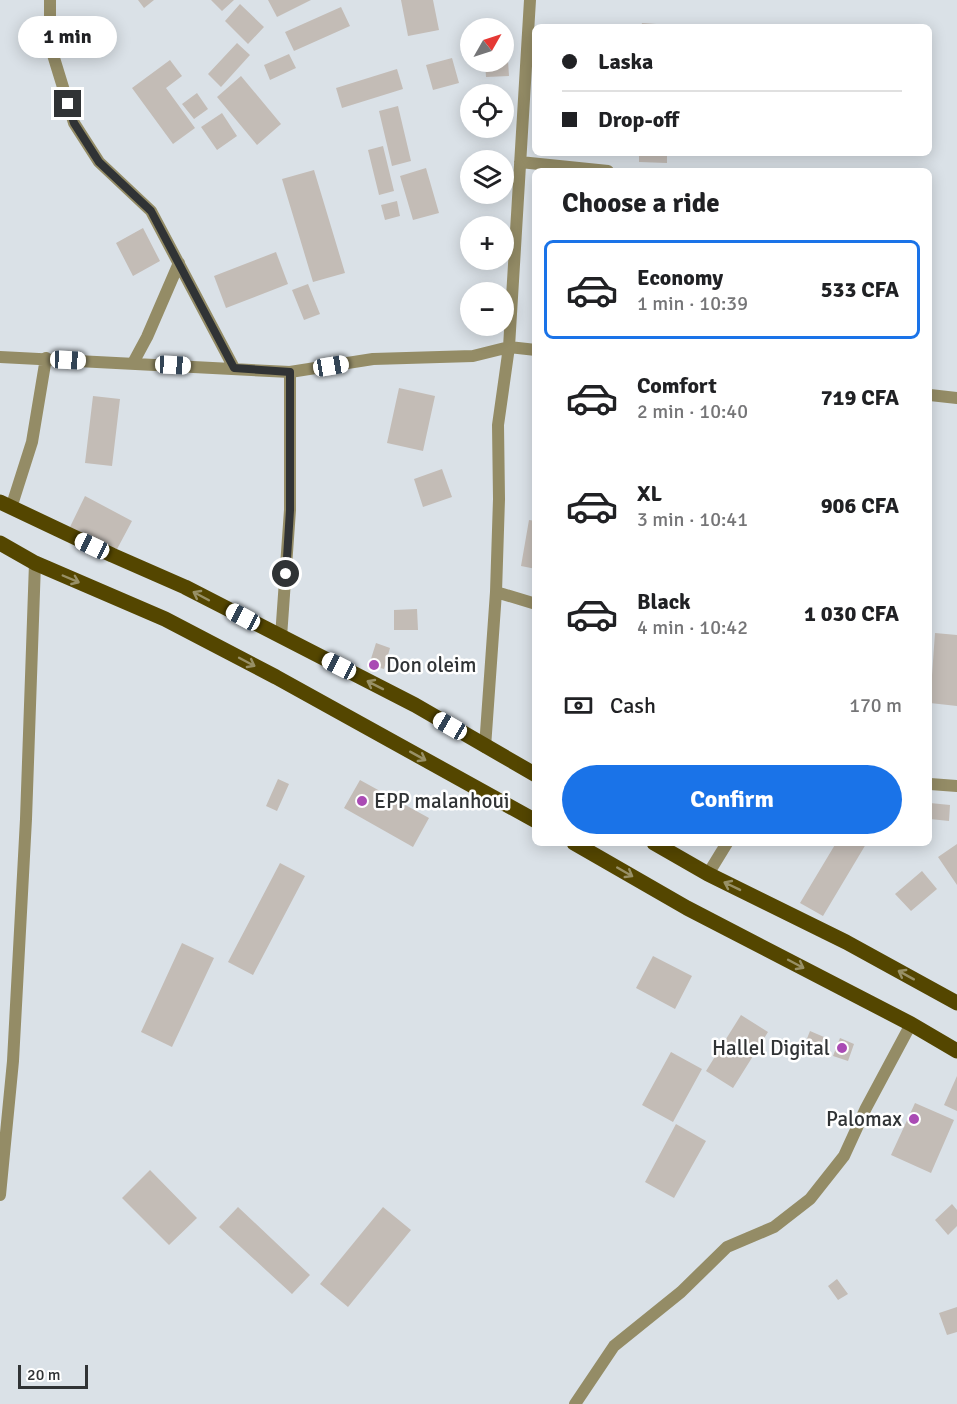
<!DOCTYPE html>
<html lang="en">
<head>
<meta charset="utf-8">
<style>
	body { margin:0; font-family:Signika,sans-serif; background:#f6f6f6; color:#202124; height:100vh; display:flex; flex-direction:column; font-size:22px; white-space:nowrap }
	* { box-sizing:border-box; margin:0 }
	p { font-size:20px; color:#757577 }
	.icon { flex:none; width:33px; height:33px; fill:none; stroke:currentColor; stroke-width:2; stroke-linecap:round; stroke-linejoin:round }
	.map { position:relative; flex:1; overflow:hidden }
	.details { position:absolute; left:532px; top:168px; width:400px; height:678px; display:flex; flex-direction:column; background:#fff; border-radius:9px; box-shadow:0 3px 15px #0003 }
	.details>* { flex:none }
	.banner { position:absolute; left:532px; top:24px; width:400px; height:132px; border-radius:9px; box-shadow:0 3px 15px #0003; display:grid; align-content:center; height:132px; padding:0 30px; background:#fff }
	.needle { width:39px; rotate:51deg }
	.tools { position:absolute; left:460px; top:18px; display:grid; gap:12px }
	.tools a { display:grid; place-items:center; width:54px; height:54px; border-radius:50%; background:#fff; box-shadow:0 3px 15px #0003; font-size:30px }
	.scale { position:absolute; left:18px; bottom:15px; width:70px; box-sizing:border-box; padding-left:6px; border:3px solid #303335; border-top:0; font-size:16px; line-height:21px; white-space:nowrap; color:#303335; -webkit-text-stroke:4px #fff; paint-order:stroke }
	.end { position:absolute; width:27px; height:27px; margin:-14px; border:8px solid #303335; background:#fff; box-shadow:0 0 0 3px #fff }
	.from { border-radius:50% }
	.bubble { position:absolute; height:42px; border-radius:21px; background:#fff; box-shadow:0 3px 15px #0003; font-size:20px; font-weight:700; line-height:42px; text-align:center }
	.car { position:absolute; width:18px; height:36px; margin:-18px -9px; border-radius:8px; box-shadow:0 0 4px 2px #0007; background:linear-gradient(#fff 24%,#345 0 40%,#fff 0 76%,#345 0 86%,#fff 0) }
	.banner b { display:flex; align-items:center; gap:21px; height:57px; font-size:22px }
	.banner b+b { border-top:2px solid #e0e0e0 }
	.banner i { width:15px; height:15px; background:#202124 }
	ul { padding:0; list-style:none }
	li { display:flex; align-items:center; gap:18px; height:99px; margin:0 12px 9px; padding:0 18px; border:3px solid transparent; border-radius:9px }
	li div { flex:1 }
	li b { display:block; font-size:22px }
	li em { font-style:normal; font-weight:700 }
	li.active { border-color:#1a73e8 }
	li>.icon { width:54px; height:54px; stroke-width:1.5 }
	h2 { padding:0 30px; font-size:27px; line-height:72px }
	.pay { display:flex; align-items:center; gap:15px; height:66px; padding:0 30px; font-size:22px }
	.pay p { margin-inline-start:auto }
	.action { display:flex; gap:12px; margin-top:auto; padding:12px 30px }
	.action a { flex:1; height:69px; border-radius:36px; background:#1a73e8; color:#fff; font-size:24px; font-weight:700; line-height:69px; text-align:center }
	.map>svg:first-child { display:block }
	.building { fill:#c3bcb6 }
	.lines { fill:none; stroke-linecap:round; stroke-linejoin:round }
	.minor { stroke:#948c66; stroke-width:12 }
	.primary { stroke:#544600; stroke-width:15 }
	.oneway { stroke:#989066 }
	.route { stroke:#303335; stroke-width:8 }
	.poi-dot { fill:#aa4bb4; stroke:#fff; stroke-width:2 }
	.labels { text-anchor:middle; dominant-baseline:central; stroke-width:5; stroke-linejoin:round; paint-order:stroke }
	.poi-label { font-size:21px; fill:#303335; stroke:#fff; text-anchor:start }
</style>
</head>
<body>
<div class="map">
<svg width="957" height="1404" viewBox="0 0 957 1404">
	<rect width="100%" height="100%" fill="#dae1e7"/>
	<path class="building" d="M138,0H154L144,8Z
		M211,0H234L222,11Z
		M268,0H311L277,17Z
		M401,0H433L439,30L408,36Z
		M240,4L264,27L248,44L225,21Z
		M341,7L350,26L294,51L285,32Z
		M642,23L671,25L670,27H641Z
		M237,43L250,55L221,87L208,74Z
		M504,45H507L509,76L486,77L485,62H504Z
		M289,54L296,68L270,80L264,65Z
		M452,58L459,83L433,90L426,65Z
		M170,60L182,76L166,88L195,128L173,144L132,88Z
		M397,69L403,89L342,108L336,88Z
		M241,76L281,124L257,145L217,97Z
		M197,93L208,109L194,119L182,104Z
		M398,106L411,161L392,166L379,111Z
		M222,113L237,136L217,150L201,127Z
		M383,146L394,191L379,195L368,150Z
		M639,153H667V163L639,162Z
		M426,168L439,213L413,220L400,176Z
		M314,170L345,273L313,282L282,179Z
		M397,201L400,216L385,220L381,205Z
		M143,228L160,261L133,276L116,243Z
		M276,252L288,284L226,308L214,276Z
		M308,284L320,314L304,320L292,290Z
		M399,388L435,396L423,451L387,443Z
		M93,396L120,399L112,466L85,463Z
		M442,469L452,497L423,507L414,479Z
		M85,496L132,521L116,551L70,527Z
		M529,520L536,521V569L521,566Z
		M417,609L418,630H394V610Z
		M935,633L957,635V706L930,703Z
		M376,643L390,648L384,669L369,665Z
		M278,779L289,784L277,811L266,806Z
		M360,780L429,818L413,847L344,808Z
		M930,803L950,805L949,821L930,819Z
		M836,843L866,844L823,916L800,903Z
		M957,844V885L938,857Z
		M280,863L305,876L253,975L228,962Z
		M922,871L937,889L911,911L895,894Z
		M182,943L214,958L172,1047L141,1032Z
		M653,956L692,976L675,1009L636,988Z
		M741,1015L768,1032L733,1088L706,1071Z
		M810,1031L824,1037L818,1052L804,1046Z
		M840,1038L854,1044L848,1061L833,1056Z
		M671,1052L702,1069L673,1122L642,1105Z
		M957,1076V1111L944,1105Z
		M915,1103L954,1120L931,1173L891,1155Z
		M676,1124L706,1141L674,1198L645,1182Z
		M150,1170L197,1218L169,1245L122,1198Z
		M952,1204L957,1210V1226L948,1235L935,1220Z
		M238,1207L310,1275L292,1294L219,1227Z
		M383,1207L411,1230L348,1307L320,1284Z
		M837,1279L848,1294L838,1300L828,1286Z
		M957,1307V1332L947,1335L939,1313Z"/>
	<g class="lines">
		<path class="minor" d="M50,0V45L74,123L99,162L151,211L234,368
			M520,162L608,171
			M0,357L290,372L373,359L473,356L509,347L536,350
			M133,363L147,337L179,263
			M930,395L957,398
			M11,508L32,442L46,358
			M496,592L536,604
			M281,637L290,510V372
			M485,747L496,592L499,499L498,425L509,347L530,0
			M930,784L957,786
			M708,874L727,843
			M0,1195L13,1061L26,819L35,563
			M575,1404L614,1346L681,1292L727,1247L774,1227L810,1199L844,1156L866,1108L911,1024"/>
		<path class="primary" d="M0,502L112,555L185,587L415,705L536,775
			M0,543L35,563L165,619L276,677L536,821
			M574,843L687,908L911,1024L957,1051
			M654,843L708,874L846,942L957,1003"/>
	</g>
	<defs><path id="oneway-shaft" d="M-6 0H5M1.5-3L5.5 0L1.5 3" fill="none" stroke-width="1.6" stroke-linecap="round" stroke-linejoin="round" transform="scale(1.5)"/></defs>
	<g class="oneway">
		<use href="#oneway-shaft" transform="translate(71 579) rotate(23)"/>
		<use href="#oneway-shaft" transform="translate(201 596) rotate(-152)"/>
		<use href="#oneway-shaft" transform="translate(247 662) rotate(28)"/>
		<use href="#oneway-shaft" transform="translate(375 685) rotate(-153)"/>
		<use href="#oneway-shaft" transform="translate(418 756) rotate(29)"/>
		<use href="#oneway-shaft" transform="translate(625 872) rotate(30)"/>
		<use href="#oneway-shaft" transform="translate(732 886) rotate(-154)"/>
		<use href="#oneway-shaft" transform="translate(796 964) rotate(28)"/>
		<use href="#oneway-shaft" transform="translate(906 975) rotate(-151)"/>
	</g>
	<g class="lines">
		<path class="route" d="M68,104L74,123L99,162L151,211L234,368L290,372V510L286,574"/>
	</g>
	<g class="poi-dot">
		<circle cx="374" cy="665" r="6"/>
		<circle cx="362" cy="801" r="6"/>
		<circle cx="842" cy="1048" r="6"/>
		<circle cx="914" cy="1119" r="6"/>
	</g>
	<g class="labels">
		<g class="poi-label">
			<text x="386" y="665">Don oleim</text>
			<text x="374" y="801">EPP malanhoui</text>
			<text x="830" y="1048" text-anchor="end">Hallel Digital</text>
			<text x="902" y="1119" text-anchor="end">Palomax</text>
		</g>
	</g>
</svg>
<div class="tools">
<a><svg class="needle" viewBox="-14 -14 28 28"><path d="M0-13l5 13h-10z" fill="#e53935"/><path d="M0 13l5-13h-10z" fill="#757577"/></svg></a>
<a><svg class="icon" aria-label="locate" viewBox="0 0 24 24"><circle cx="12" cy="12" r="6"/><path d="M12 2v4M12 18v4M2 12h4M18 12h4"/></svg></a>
<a><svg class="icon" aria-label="layers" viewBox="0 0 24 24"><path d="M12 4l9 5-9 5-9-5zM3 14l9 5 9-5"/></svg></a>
<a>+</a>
<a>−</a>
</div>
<div class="scale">20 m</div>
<i class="end from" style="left:286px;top:574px"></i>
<i class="end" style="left:68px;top:104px"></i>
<div class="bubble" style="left:18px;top:16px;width:99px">1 min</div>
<i class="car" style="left:68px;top:360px;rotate:93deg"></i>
<i class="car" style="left:173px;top:365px;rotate:93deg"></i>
<i class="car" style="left:331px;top:366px;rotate:81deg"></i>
<i class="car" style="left:92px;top:546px;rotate:295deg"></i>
<i class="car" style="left:243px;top:617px;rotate:298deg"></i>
<i class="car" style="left:339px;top:666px;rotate:297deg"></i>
<i class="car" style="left:450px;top:726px;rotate:300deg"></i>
<div class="banner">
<b><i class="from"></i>Laska</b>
<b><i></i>Drop-off</b>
</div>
<section class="details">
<h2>Choose a ride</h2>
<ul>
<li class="active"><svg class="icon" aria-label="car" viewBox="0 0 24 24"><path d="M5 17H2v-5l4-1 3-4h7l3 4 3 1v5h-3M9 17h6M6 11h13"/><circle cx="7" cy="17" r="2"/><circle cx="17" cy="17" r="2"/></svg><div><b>Economy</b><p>1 min · 10:39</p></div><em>533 CFA</em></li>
<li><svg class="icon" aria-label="car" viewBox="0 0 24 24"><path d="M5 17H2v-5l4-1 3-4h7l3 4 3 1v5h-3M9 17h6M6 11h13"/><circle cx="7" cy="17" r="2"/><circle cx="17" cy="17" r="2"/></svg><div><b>Comfort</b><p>2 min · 10:40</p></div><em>719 CFA</em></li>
<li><svg class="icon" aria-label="car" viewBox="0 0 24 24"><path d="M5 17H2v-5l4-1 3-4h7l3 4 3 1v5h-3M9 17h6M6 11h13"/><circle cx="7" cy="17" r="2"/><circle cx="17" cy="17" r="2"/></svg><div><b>XL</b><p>3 min · 10:41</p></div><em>906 CFA</em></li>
<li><svg class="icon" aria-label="car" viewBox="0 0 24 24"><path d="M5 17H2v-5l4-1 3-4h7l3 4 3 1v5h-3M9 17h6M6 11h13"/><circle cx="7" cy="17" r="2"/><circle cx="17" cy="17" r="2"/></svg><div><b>Black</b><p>4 min · 10:42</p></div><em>1 030 CFA</em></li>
</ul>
<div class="pay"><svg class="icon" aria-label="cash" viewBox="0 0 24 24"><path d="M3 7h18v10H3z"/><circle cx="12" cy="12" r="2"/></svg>Cash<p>170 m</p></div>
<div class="action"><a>Confirm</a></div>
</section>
</div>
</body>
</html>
